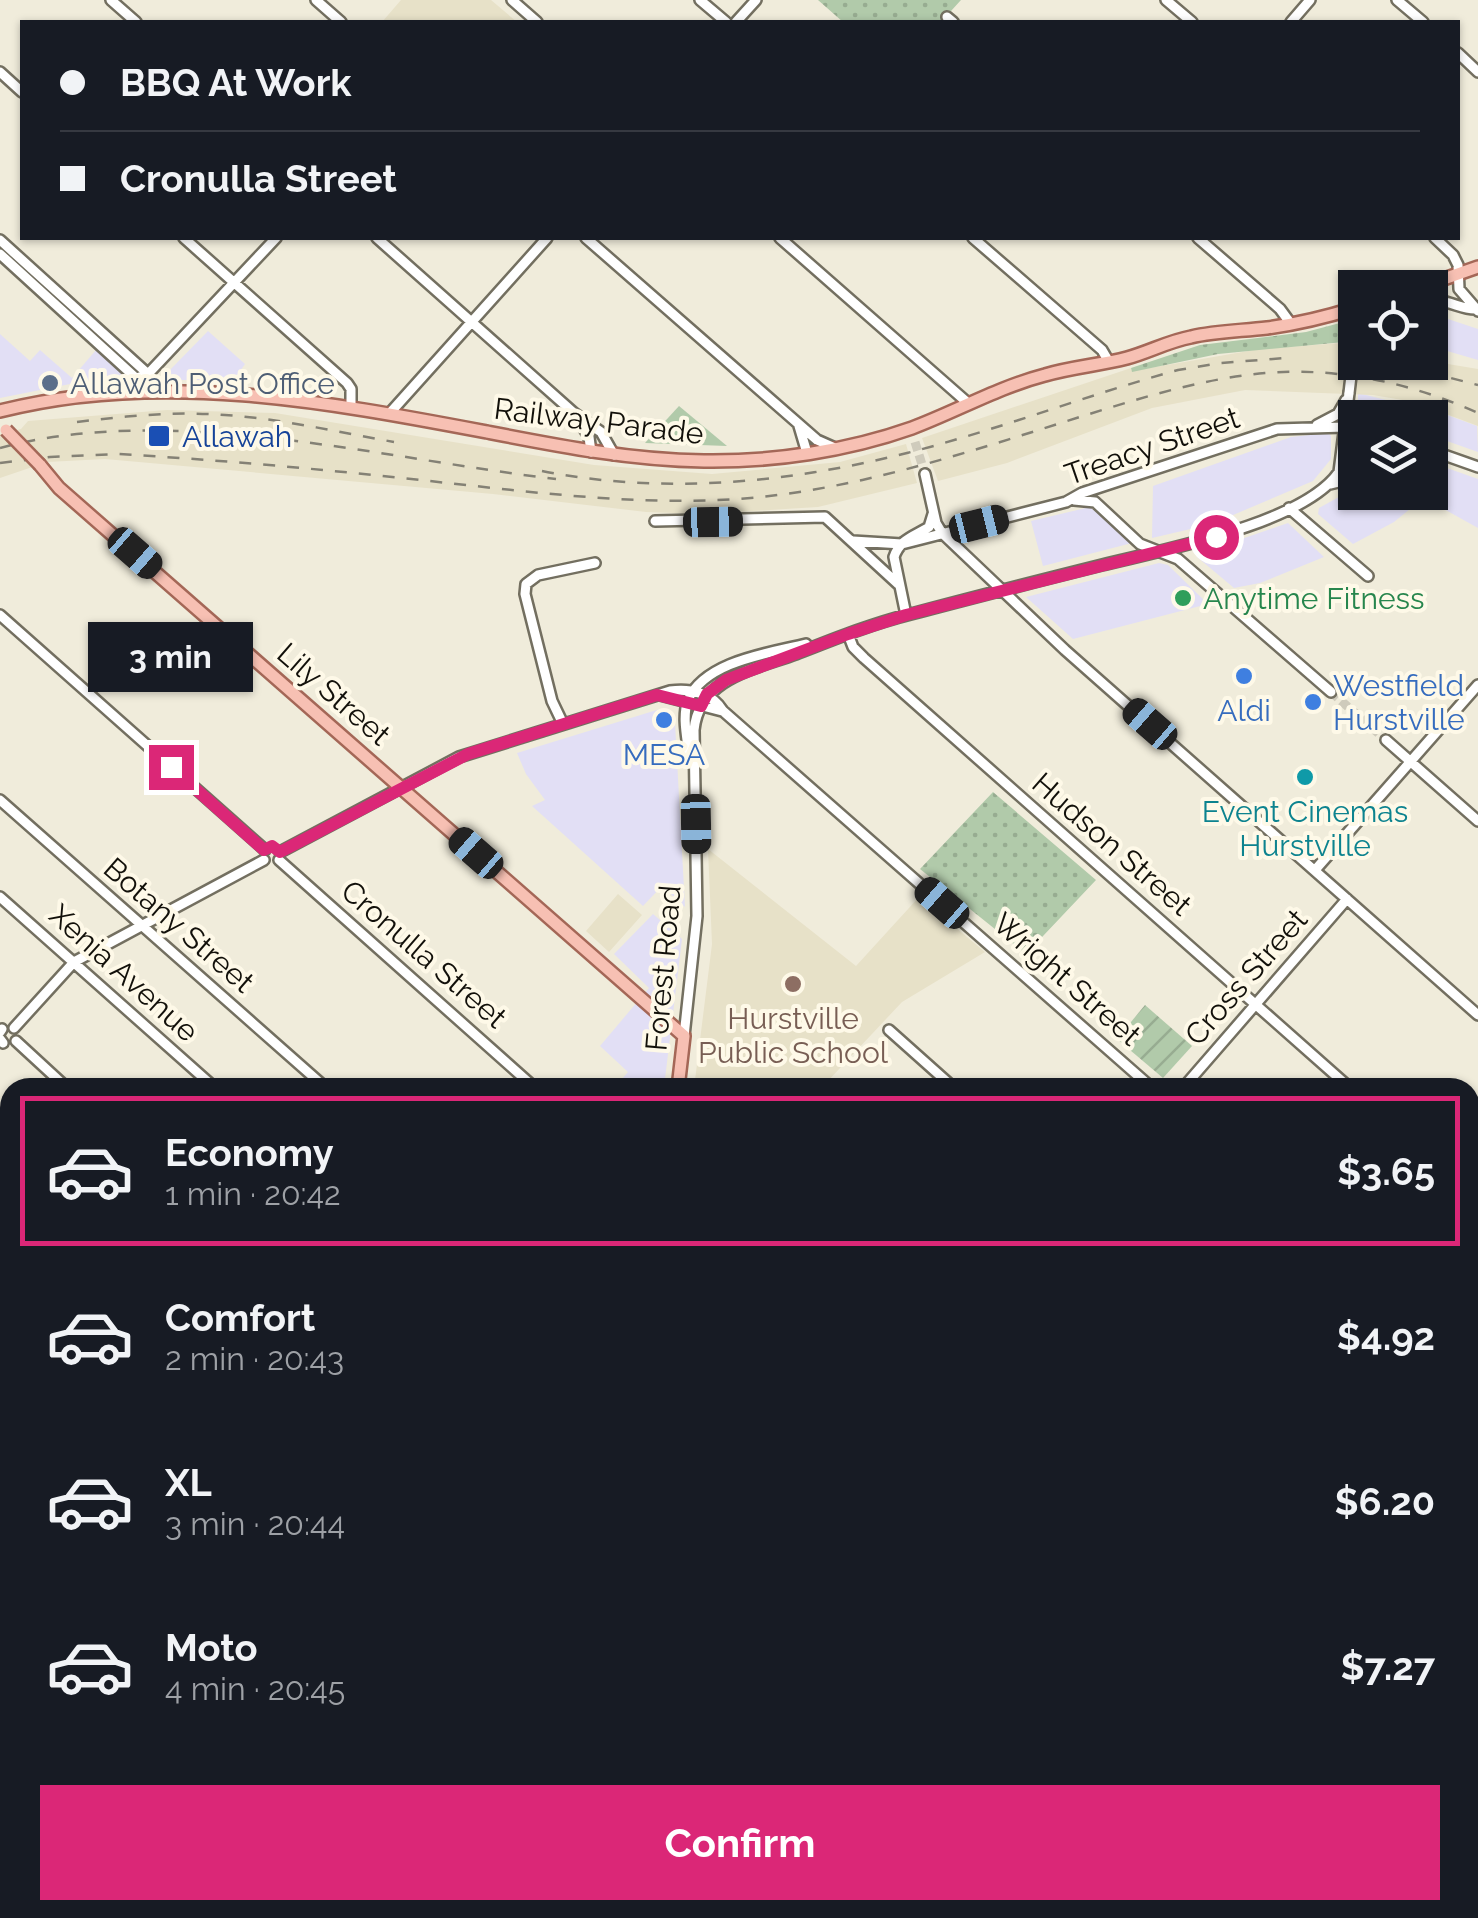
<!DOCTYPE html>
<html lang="en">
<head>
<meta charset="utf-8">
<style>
	body { margin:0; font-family:Raleway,sans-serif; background:#20242c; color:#f1f3f6; height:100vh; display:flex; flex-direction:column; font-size:38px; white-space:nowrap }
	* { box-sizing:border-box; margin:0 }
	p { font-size:32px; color:#9ea1a6 }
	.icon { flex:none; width:55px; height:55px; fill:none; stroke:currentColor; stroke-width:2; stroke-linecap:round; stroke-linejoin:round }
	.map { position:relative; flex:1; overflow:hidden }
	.side { position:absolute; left:0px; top:1078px; width:1480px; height:842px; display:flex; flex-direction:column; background:#171b24; border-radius:30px 30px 0 0; box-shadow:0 2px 8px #0004 }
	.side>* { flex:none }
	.hud { position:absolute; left:20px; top:20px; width:1440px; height:220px; border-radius:0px; box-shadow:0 2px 8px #0004; display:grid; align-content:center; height:220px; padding:0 40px; background:#171b24 }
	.tools { position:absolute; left:1338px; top:270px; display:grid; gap:20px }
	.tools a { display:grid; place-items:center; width:110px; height:110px; border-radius:0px; background:#171b24; box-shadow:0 2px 8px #0004; font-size:50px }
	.end { position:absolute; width:45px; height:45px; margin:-22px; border:12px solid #db2777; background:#fff; box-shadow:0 0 0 5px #fff }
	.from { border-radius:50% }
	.bubble { position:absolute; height:70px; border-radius:0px; background:#171b24; box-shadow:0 2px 8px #0004; font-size:32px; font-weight:700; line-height:70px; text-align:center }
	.car { position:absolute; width:30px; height:60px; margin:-30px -15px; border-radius:12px; box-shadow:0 0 8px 2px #0007; background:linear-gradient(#222 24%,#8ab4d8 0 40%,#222 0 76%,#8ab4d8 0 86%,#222 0) }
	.hud b { display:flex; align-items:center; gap:35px; height:95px; font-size:38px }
	.hud b+b { border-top:2px solid #363941 }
	.hud i { width:25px; height:25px; background:#f1f3f6 }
	ul { padding:18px 0 0; list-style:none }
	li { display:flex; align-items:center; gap:30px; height:150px; margin:0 20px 15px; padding:0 20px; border:5px solid transparent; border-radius:0px }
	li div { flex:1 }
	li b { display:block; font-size:38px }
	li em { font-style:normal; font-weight:700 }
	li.selected { border-color:#db2777 }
	li>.icon { width:90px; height:90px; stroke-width:1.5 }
	.primary-button { display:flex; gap:20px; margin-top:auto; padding:20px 40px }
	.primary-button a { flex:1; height:115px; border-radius:0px; background:#db2777; color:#fff; font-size:40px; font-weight:700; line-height:115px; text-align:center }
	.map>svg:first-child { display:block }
	.commercial { fill:#e2dff5 }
	.built { fill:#e7e1c8 }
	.grass { fill:#b1caaa }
	.park { fill:url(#park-dots) }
	.garden { fill:url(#garden-furrows) }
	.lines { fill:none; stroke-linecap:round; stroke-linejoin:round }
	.minor-tunnel { stroke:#cfcbbc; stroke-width:9; stroke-dasharray:9 4.5; stroke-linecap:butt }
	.minor-casing { stroke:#736f60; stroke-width:14 }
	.major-casing { stroke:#a46757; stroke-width:16 }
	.minor { stroke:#fff; stroke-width:9 }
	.major { stroke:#f7c0b3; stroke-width:11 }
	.rail { stroke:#848175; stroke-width:2.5; stroke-dasharray:12 12; stroke-linecap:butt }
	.minor-bridge-casing { stroke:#736f60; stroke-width:14; stroke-linecap:butt }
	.major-bridge-casing { stroke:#a46757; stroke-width:16; stroke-linecap:butt }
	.minor-bridge { stroke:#fff; stroke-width:9 }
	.major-bridge { stroke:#f7c0b3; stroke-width:11 }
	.route { stroke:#db2777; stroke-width:12 }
	.service-dot { fill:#5c6f8a; stroke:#fef9e8; stroke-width:4 }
	.transit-dot { fill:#1a4fb4; stroke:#fef9e8; stroke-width:4 }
	.leisure-dot { fill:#2e9e5b; stroke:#fef9e8; stroke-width:4 }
	.shop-dot { fill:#3f7fe0; stroke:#fef9e8; stroke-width:4 }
	.culture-dot { fill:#0f9aa8; stroke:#fef9e8; stroke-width:4 }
	.education-dot { fill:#8d6e63; stroke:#fef9e8; stroke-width:4 }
	.labels { text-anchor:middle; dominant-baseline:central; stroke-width:8; stroke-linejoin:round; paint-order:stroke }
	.service-label { font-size:30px; fill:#4e5e75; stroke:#fef9e8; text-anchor:start }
	.street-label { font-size:30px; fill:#12100a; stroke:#fef9e8 }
	.transit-label { font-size:30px; fill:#164399; stroke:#fef9e8; text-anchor:start }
	.leisure-label { font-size:30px; fill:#27864d; stroke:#fef9e8; text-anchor:start }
	.shop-label { font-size:30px; fill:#366cbe; stroke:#fef9e8 }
	.culture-label { font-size:30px; fill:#0d838f; stroke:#fef9e8 }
	.education-label { font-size:30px; fill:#785e54; stroke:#fef9e8 }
</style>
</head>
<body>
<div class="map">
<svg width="1478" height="1918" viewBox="0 0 1478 1918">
	<defs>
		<pattern id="park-dots" width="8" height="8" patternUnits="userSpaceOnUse" patternTransform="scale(2.5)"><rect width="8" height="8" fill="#b1caaa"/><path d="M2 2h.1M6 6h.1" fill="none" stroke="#97ac91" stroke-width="1.8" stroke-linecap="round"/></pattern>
		<pattern id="garden-furrows" width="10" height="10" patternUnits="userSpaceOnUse" patternTransform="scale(2.5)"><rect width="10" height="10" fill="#b1caaa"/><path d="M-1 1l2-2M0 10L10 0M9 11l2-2" fill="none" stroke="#97ac91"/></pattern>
	</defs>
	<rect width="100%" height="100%" fill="#f0ecdb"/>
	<path class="commercial" d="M1439,316L1478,329V360L1430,346Z
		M208,331L245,364L234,380H170L167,373Z
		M0,334L30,361L40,350L72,378L96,350L125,376L124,379L75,383L0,398Z
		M1358,393L1402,404L1412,402L1477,426L1478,452L1430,435V418L1380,417L1365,412L1358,402Z
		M1328,433L1331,436V459L1313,481L1212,524L1152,538L1153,486L1291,437Z
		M1430,462L1478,479V528L1433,503L1410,509L1394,522L1353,544L1318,514L1319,508L1355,488V492H1430Z
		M1090,507L1132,543L1043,566L1031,521Z
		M1288,523L1324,557L1260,583L1234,588L1197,557L1198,554Z
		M1159,563L1168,565L1208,604L1073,639L1026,597Z
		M660,709L667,710L675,723L685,907L662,886L643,906L532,806L545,800L526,774L517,753Z
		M653,914L682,939L664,1087H615L628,1072L600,1046L649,988L614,954Z"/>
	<path class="built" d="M401,0H491L517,22H382Z
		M1355,342V362L1430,361L1478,369V426L1414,402L1373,395L1245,390L1152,408L1007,463L938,481L922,438L1131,368L1132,371L1260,349Z
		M167,410L275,413L594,465L712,474L840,462L906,444L917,483L818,507L704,514L646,512L493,494L105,459L47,462L0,478V434L21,429L28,421Z
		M708,849L856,966L919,897L985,952L902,1002L826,1083L830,1087L694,1088L712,944Z
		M618,894L642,915L609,952L586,931Z"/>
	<path class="grass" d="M679,406L727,446L645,443Z"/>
	<path class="park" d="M818,0H961L941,22H843Z
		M1355,319V328L1344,342L1218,354L1132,372L1131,368L1200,345L1306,332Z
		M993,792L1096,880L1026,954L920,869Z"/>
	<path class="garden" d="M1145,1005L1192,1046L1163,1078L1117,1039Z"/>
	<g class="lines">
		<path class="minor-tunnel" d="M915,442L925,474
			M1331,692L1386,740"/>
		<defs>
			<path id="minor" d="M111,0L136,22
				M316,0L341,22
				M512,0L537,22
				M700,0L726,22
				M1166,0L1192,22
				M1397,0L1423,22
				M947,17L953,22
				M736,22L756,0
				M1291,22L1310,0
				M1458,53L1478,72
				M0,72L22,92
				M184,238L347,383L351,389V408
				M377,238L574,413L601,432L614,455
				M586,238L817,440L835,448
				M780,238L969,404
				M973,238L1102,350L1109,362
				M1198,238L1280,309L1291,324
				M1435,238L1453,255L1458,265L1459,289L1478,311
				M0,240L148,374L137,378
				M0,254L137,379
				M1430,301C1449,299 1461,310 1476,309
				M155,392L154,381L148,374L276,238
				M389,414L547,238
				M576,415L589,437L591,452
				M1317,425L1338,414L1346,400
				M799,426L807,453
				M1430,450L1478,467
				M925,474L936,523L942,533L1065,650L1478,1015
				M1330,484L1355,478
				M1074,500L1095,502L1140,544L1178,559L1331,692
				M1289,508L1368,576
				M655,521L825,517L898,584
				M853,541L902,544L1066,502L1082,493L1277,429L1345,427
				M0,615L265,850
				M906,615L894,557C900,539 915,536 929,527L933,514
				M848,634L853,647L864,658L1350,1088
				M660,695L722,711
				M563,724L552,701L525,594L526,584L538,575L595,563
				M1386,740L1478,821
				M689,755C687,737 682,717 688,700C705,661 770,653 806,644
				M0,800L326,1088
				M280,852L459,757L670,691C690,688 712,693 723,711L1152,1088
				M279,860L535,1088
				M1315,870L1478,685
				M0,897L215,1088
				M14,1028L74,962L264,860
				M889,1030L954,1088
				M0,1032L2,1029
				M684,1036L697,916L694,730C699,678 755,669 796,654C834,639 871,624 911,614C974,597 1038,581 1102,565C1162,550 1303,524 1339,472L1349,393
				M0,1039L3,1043
				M16,1041L67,1088
				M1183,1088L1347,899
				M1470,1194L1478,1201
				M0,1201L10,1210
				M1470,1363L1478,1370
				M0,1374L10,1383
				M0,1547L10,1556
				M0,1595L10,1584
				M1470,1612L1478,1619
				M1470,1781L1478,1772
				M290,1910L299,1918
				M558,1910L567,1918
				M806,1910L815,1918
				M42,1918L49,1910
				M348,1918L349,1910
				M928,1918L937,1910
				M1104,1918L1111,1910
				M1350,1918L1357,1910"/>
			<path id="major" d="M1418,288L1478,267
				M0,411C160,370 328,402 487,432C559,446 630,460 704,461C773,462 847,451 912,428C957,411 999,387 1045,375C1072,367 1100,365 1127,358C1149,352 1169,341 1191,337C1216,331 1242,331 1267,328C1297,324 1326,317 1355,308
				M40,465L59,488L684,1036L678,1088
				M1470,1274L1478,1265
				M0,1728L10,1737
				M1131,1910L1140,1918
				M158,1918L159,1910"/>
		</defs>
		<use href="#minor" class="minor-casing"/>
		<use href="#major" class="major-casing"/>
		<use href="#minor" class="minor"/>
		<use href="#major" class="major"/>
		<path class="rail" d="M1380,368L1439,375L1478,385
			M77,422C126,416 176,411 225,415C282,419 338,432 394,442
			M0,448C171,402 383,459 556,479
			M0,463L50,457L119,454C219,460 320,469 420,480C524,491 632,506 737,499C851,491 959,455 1067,421C1131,401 1198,379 1265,373C1340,367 1411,383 1478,413
			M542,471C662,495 788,483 907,453C998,430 1087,395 1178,370L1221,363L1285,358"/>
		<defs>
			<path id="minor-bridge" d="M1349,393L1354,350"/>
			<path id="major-bridge" d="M6,430L40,465"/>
		</defs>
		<use href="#minor-bridge" class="minor-bridge-casing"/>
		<use href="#major-bridge" class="major-bridge-casing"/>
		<use href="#minor-bridge" class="minor-bridge"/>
		<use href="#major-bridge" class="major-bridge"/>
	</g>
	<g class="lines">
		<path class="route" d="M171,767L264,850L272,846L280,852L468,754L657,695L701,706L707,694L726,680L848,634L906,615L1216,537"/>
	</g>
	<circle class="service-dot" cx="50" cy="383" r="10"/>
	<rect class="transit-dot" x="147" y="424" width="24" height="24" rx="5"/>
	<circle class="leisure-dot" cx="1183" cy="598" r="10"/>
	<g class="shop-dot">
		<circle cx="1244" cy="676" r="10"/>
		<circle cx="1313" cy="702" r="10"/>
		<circle cx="664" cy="720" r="10"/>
	</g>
	<circle class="culture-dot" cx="1305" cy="777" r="10"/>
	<circle class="education-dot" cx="793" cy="984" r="10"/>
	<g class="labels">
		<g class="service-label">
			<text x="70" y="383">Allawah Post Office</text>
		</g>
		<g class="street-label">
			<text transform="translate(599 421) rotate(7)">Railway Parade</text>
			<text transform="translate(1152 446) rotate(-19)">Treacy Street</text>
			<text transform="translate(334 694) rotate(41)">Lily Street</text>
			<text transform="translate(1112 844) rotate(41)">Hudson Street</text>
			<text transform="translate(179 925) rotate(41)">Botany Street</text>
			<text transform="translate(424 954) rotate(41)">Cronulla Street</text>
			<text transform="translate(663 968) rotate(-85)">Forest Road</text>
			<text transform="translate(124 973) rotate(42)">Xenia Avenue</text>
			<text transform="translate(1246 977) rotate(-49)">Cross Street</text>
			<text transform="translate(1067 979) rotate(41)">Wright Street</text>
		</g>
		<g class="transit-label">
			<text x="182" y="436">Allawah</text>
		</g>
		<g class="leisure-label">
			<text x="1203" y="598">Anytime Fitness</text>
		</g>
		<g class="shop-label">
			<text x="1333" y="685" text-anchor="start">Westfield<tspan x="1333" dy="34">Hurstville</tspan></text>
			<text x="1244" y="710">Aldi</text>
			<text x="664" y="754">MESA</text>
		</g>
		<g class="culture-label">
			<text x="1305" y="811">Event Cinemas<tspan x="1305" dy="34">Hurstville</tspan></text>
		</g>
		<g class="education-label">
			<text x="793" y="1018">Hurstville<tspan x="793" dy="34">Public School</tspan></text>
		</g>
	</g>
</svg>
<div class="tools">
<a><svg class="icon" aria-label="locate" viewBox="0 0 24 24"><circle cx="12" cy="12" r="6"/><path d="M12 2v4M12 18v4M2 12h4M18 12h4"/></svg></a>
<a><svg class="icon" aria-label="layers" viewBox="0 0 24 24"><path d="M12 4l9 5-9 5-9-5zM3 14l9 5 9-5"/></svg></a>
</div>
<i class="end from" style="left:1216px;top:537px"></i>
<i class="end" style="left:171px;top:767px"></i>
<div class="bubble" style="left:88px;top:622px;width:165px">3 min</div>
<i class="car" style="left:713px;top:522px;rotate:89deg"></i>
<i class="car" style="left:979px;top:524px;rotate:76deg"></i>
<i class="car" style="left:135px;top:553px;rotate:131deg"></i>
<i class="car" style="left:1150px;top:724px;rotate:311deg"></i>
<i class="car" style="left:696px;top:824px;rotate:179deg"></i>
<i class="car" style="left:476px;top:853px;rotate:311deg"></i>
<i class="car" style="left:942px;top:903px;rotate:311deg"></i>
<div class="hud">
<b><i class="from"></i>BBQ At Work</b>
<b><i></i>Cronulla Street</b>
</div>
<section class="side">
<ul>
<li class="selected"><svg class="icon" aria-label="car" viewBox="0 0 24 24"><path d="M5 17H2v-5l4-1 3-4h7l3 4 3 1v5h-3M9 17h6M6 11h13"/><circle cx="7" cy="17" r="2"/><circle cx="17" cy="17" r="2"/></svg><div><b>Economy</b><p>1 min · 20:42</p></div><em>$3.65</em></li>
<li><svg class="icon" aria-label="car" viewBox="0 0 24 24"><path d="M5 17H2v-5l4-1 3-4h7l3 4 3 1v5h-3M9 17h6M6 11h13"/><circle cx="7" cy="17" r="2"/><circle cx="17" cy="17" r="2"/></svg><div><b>Comfort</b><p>2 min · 20:43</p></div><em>$4.92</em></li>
<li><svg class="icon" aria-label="car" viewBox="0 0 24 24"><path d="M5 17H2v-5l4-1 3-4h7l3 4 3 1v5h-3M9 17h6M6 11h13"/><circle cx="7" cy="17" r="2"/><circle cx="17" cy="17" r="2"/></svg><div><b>XL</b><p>3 min · 20:44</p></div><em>$6.20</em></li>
<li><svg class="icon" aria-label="car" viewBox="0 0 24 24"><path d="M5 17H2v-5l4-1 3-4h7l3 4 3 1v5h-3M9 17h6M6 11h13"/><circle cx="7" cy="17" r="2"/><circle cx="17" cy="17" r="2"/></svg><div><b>Moto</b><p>4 min · 20:45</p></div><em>$7.27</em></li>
</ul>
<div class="primary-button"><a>Confirm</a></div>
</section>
</div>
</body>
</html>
